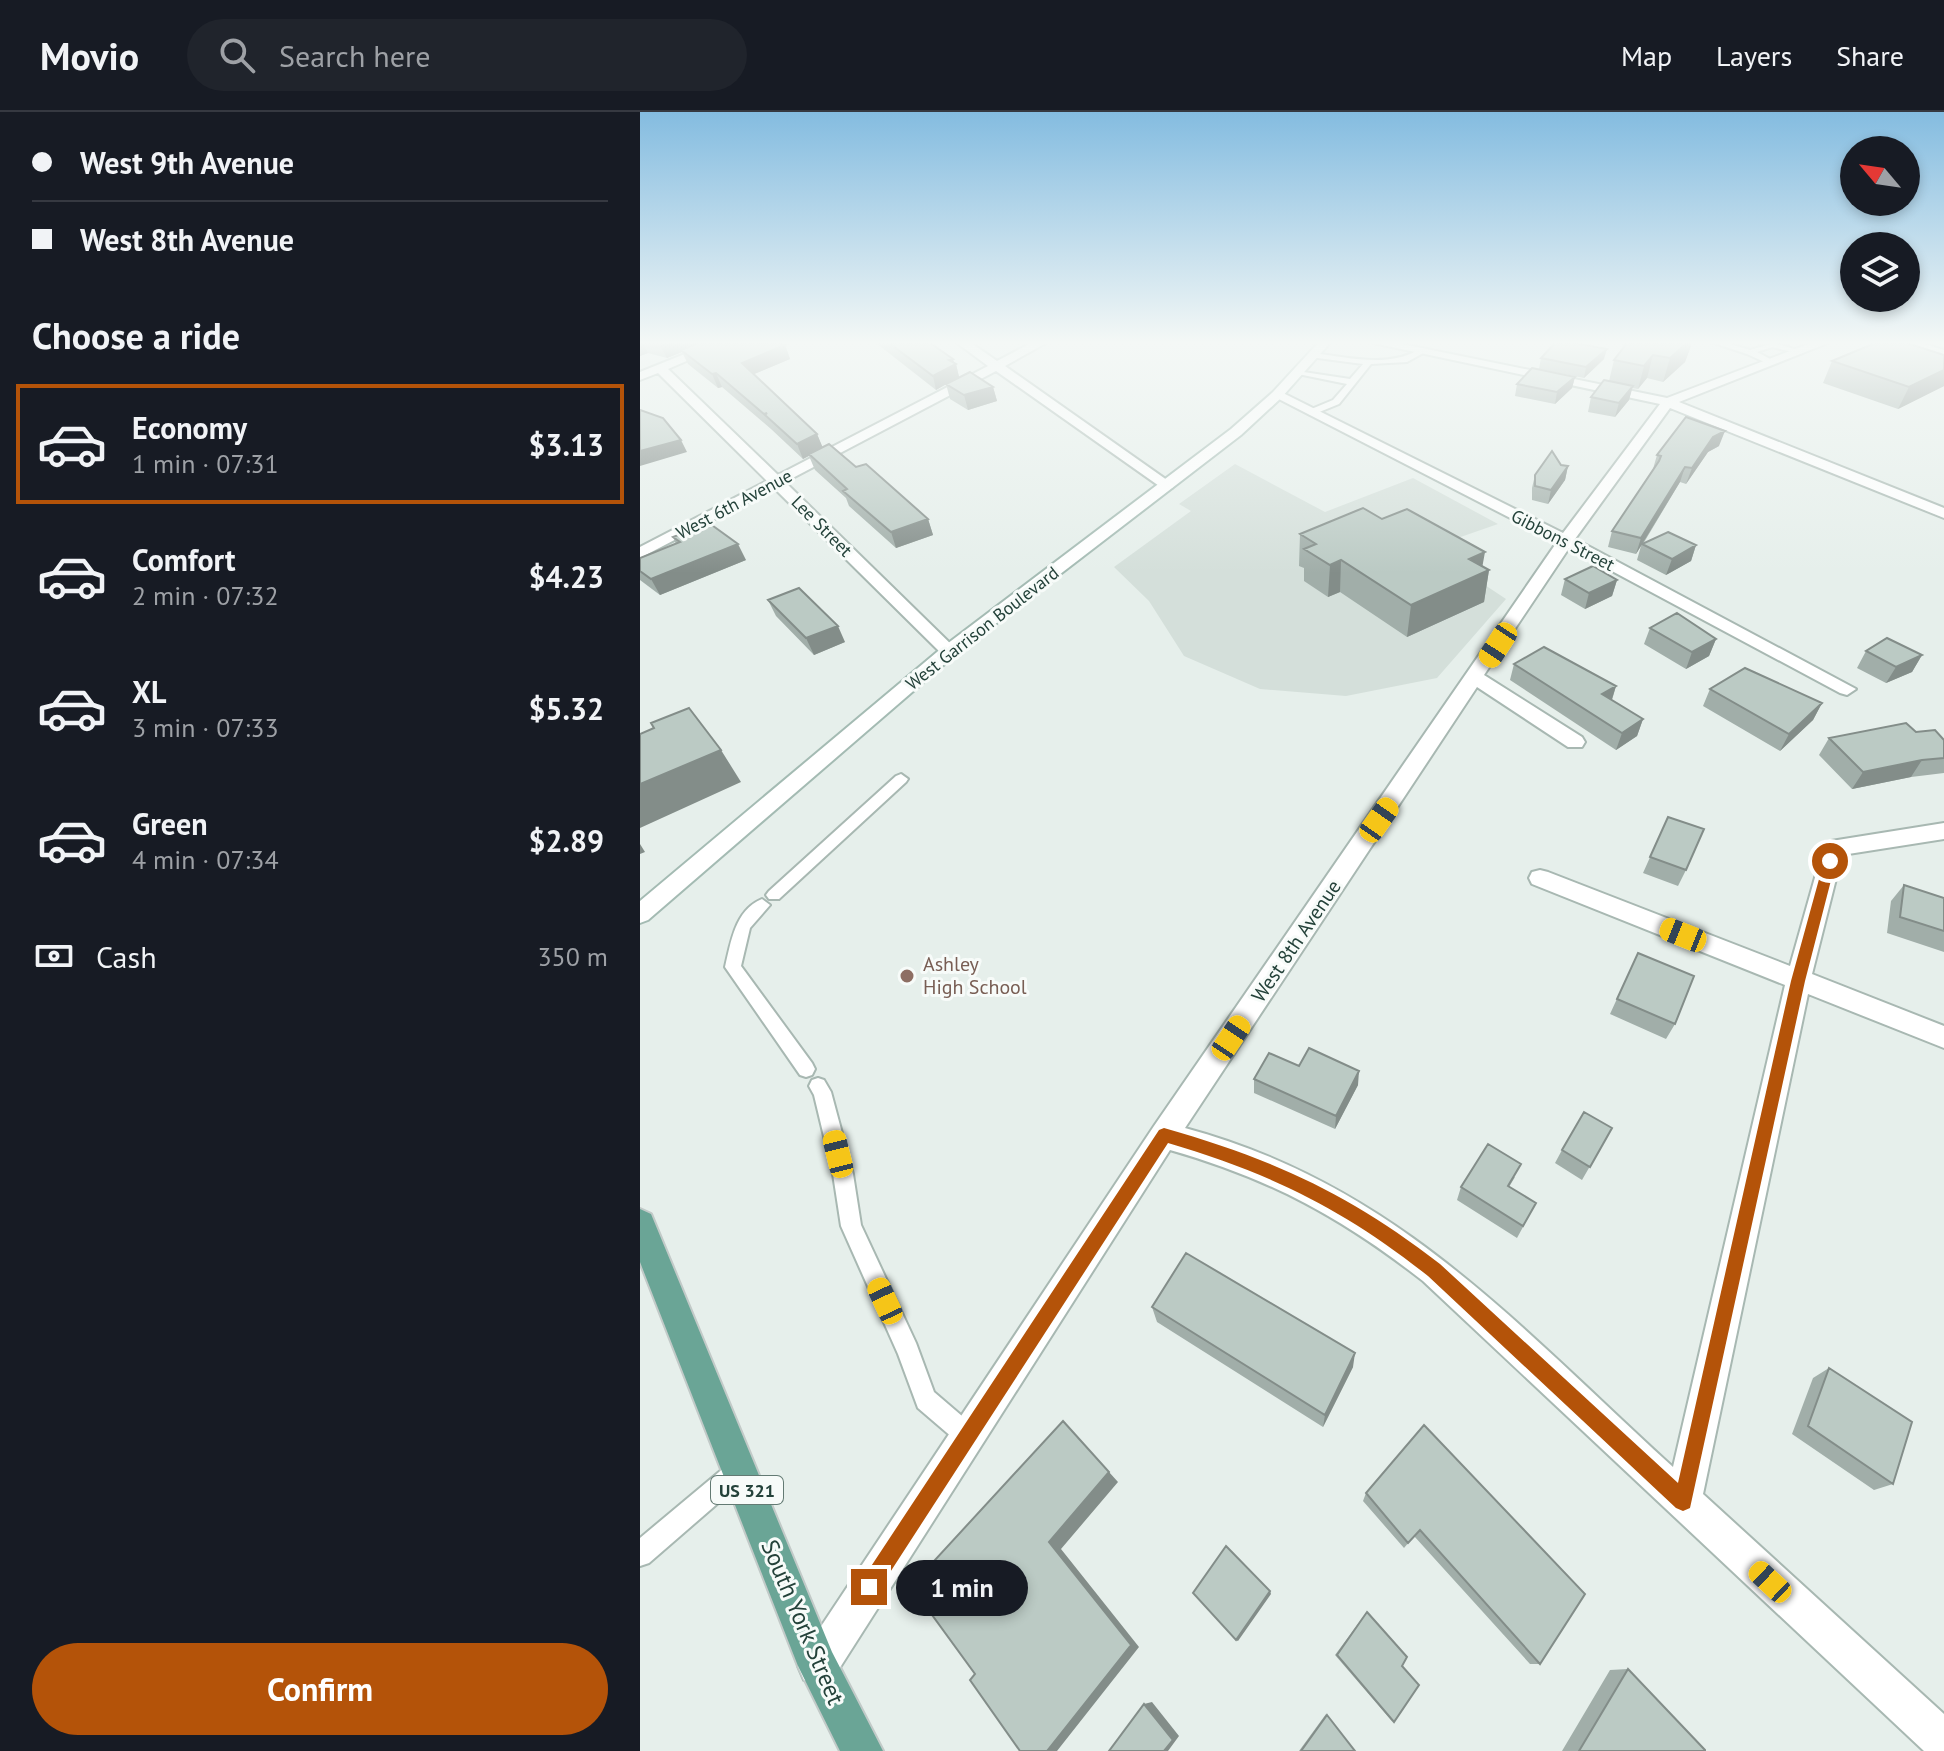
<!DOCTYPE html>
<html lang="en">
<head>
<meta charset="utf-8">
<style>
	body { margin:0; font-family:"PT Sans",sans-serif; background:#20242c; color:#f1f3f6; height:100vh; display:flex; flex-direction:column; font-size:30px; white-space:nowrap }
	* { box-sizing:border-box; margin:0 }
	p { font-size:26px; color:#9ea1a6 }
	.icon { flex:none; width:44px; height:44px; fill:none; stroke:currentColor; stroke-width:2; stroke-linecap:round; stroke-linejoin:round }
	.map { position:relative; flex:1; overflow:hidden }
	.drawer { display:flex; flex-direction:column; background:#171b24; width:640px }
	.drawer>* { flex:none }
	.banner { display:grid; align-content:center; height:176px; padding:0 32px; background:#171b24 }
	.needle { width:52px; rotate:299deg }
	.fabs { position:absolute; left:1200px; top:24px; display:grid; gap:16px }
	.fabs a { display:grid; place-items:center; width:80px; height:80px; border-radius:50%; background:#171b24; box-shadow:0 4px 12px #0003; font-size:40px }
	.end { position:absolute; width:36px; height:36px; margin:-18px; border:10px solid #b45309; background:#fff; box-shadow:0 0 0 4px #fff }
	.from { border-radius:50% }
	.bubble { position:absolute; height:56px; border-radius:28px; background:#171b24; box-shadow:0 4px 12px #0003; font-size:26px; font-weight:600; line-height:56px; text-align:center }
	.car { position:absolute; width:24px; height:48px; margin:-24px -12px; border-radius:10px; box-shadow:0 0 6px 2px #0007; background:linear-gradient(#f5c518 24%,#345 0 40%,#f5c518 0 76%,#345 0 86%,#f5c518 0) }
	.banner b { display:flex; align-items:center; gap:28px; height:76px; font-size:30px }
	.banner b+b { border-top:2px solid #363941 }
	.banner i { width:20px; height:20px; background:#f1f3f6 }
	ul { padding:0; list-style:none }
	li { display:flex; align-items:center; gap:24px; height:120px; margin:0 16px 12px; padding:0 16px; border:4px solid transparent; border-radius:0px }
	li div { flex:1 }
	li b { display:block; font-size:30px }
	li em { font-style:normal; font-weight:600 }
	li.on { border-color:#b45309 }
	li>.icon { width:72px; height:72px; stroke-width:1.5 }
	h2 { padding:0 32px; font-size:36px; line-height:96px }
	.pay { display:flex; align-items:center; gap:20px; height:88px; padding:0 32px; font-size:30px }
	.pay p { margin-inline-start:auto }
	.cta { display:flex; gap:16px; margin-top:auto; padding:16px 32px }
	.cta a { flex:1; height:92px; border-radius:48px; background:#b45309; color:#fff; font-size:32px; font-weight:600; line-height:92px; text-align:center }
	header { display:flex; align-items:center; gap:48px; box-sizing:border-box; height:112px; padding:0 40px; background:#171b24; border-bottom:2px solid #363941 }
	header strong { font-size:38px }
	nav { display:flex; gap:44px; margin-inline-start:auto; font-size:28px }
	.search { width:560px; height:72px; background:#20242c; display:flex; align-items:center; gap:20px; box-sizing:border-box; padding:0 28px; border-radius:44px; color:#9ea1a6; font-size:30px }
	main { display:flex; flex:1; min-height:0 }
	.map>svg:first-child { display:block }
	.built { fill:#d4dfda }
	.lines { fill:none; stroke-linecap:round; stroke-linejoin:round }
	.lane-casing { stroke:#a8b8b2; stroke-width:4 }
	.street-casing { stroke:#a8b8b2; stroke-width:4 }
	.secondary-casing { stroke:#a4bbb3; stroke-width:4 }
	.primary-casing { stroke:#c2cac8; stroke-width:4 }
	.lane { fill:#fff; fill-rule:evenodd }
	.street { fill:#fff; fill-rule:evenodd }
	.secondary { fill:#fff; fill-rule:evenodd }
	.primary { fill:#6aa596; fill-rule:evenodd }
	.wall { fill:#a1aea9 }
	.shaded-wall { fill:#838d89 }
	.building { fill:#bbcac4; stroke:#838d89; stroke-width:2 }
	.route { fill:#b45309 }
	.education-dot { fill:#8d6e63; stroke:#f7fbf9; stroke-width:3 }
	.labels { text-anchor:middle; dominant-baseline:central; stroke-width:6; stroke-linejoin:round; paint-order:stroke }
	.far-street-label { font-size:18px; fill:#24423a; stroke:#f7fbf9 }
	.shield { fill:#f7fbf9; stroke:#637a73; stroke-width:2 }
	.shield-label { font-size:18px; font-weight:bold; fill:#24423a }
	.street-label { font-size:20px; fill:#24423a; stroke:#f7fbf9 }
	.education-label { font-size:20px; fill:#785e54; stroke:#f7fbf9; text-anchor:start }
	.near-street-label { font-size:24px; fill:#24423a; stroke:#f7fbf9 }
</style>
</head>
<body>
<header>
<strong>Movio</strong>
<div class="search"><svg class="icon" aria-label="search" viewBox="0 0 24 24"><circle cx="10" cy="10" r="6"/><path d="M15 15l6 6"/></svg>Search here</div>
<nav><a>Map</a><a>Layers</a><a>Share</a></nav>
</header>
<main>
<section class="drawer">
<div class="banner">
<b><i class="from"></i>West 9th Avenue</b>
<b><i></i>West 8th Avenue</b>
</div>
<h2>Choose a ride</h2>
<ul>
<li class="on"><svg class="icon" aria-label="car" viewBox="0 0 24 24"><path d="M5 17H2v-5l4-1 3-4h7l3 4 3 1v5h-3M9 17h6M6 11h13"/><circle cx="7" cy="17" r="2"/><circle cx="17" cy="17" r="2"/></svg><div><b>Economy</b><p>1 min · 07:31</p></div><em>$3.13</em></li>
<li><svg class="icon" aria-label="car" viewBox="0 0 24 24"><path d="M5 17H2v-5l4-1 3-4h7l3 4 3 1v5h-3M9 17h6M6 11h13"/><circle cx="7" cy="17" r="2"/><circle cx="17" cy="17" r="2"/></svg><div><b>Comfort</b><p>2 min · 07:32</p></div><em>$4.23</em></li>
<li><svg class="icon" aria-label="car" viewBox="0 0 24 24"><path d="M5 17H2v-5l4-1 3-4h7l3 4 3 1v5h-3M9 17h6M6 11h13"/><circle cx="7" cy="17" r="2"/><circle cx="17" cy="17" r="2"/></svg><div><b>XL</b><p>3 min · 07:33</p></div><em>$5.32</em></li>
<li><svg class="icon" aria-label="car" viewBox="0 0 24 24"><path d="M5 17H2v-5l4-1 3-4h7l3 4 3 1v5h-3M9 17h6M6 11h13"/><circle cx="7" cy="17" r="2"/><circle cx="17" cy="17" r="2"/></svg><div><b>Green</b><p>4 min · 07:34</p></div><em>$2.89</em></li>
</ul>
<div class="pay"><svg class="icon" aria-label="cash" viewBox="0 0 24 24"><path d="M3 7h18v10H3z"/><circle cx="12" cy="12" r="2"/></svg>Cash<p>350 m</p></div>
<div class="cta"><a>Confirm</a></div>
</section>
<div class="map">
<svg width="1304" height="1639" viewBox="0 0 1304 1639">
	<rect width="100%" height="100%" fill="#e6efeb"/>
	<path class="built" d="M595,352L685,400L773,366L858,412L789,436L866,487L797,566L706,584L620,577L544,544L509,489L474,455L551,399L539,392Z"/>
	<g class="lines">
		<defs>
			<path id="lane" d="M1074,231H1087L1110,238L1134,231L1164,240L1160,242L1132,235L1117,240L1134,249L1131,253L1107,242Z
				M778,238L785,240L767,250L731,252L699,292L672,303L669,302V298L693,288L707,272L653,261L657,259L710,267L723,252L670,245L673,241C706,245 748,256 778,238Z
				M261,662L268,667L266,670L139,787H129L126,783L129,779L256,664Z
				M122,787L130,793L110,816L101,854L172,951L175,957L172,963L166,965L160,963L85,855C91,830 95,798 122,787Z
				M178,966L184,968L191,980L213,1062L221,1113L276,1231L294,1280L336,1316L340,1324L336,1332L328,1336L320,1332L278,1296L258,1242L201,1114L193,1062L174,983L169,974L172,968Z
				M99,1346L107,1350L111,1358L107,1366L9,1451L0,1454V1426L91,1350Z"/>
			<path id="street" d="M72,231H88L28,257L138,363L348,254L317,231H331L357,249L391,231H406L365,254L534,373L532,376H522L356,259L145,370L318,539L315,543H303L134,376L0,446V435L127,369L18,261L0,268V260Z
				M733,231H757L1027,286L1171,231H1188L1039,290L1304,396V406L1030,296L935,427L1216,577L1207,583L1200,581L929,436L844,563L942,625L945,630L942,635H928L837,575L545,1016C755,1072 878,1214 1033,1355L1145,873L892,772L889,766L892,760L900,758L908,760L1150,854L1185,730L1304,711V727L1202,743L1172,862L1304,914V936L1168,882L1063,1382L1304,1602V1639H1284L783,1169C701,1105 631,1067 530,1038L192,1568L178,1574L164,1568L158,1554L164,1540L514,1014L917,430L631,283L641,280L923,421L1020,292Z
				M1264,231H1282L1304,238V246Z"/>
			<path id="secondary" d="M678,231H690L641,286L601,323L315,543L8,808L0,811V789L303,535L591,317L633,280Z"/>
			<path id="primary" d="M0,1097L11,1102L192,1540L243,1639H200L158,1554L0,1150Z"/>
		</defs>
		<use href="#lane" class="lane-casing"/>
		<use href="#street" class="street-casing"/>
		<use href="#secondary" class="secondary-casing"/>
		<use href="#primary" class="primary-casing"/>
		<use href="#lane" class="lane"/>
		<use href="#street" class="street"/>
		<use href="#secondary" class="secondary"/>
		<use href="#primary" class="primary"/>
	</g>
	<path class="wall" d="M0,231H138L145,233L150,247L114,262L177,322L182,335L216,355L288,407L293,423L256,436L209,394L206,386L175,358L169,344L163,347L131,317L82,275L78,276L48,252L42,240L27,246L8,241L0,244Z
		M236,231H290L316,252L319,265L353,275L357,289L328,298L310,287L306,272L296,278Z
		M915,231H940L964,247L944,266L899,257L901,246Z
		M987,231H1052L1045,250L1023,270L1007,266L998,277L992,276L989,288L975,305L948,300L951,285L969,269L974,248Z
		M1304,243V274L1258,297L1183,271L1192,249Z
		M935,265L932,276L915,292L875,284L877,272Z
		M1079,334L1068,340L1046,372L1040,370L1003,432L1056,433L1051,449L1026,463L997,448L1001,434L996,442L968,435L972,419L1013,357L1017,343Z
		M921,353L928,354L925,368L908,392L892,388V376L895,363Z
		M742,407L849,458L844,490L767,525L700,480L688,485L664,469V456L659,454L660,422Z
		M33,425L106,448L20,483L0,468V446L36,432Z
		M925,467L977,468L972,484L945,497L921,483Z
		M128,488L205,530L174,543L136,504Z
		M1010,516L1076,527L1069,544L1046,557L1004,532Z
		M1226,539L1282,543L1272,560L1246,571L1217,556Z
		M874,552L976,574L972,588L1003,607L997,624L976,638L870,568Z
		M1070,577L1182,591L1173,608L1140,639L1063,594Z
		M1276,620L1304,628V661L1271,665L1212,677L1179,643L1189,626Z
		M1028,705L1046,758L1038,774L1003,761Z
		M1264,773L1304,786V840L1247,821L1251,789Z
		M998,841L1035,912L1026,927L970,902Z
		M659,954L718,973L695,1017L614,981V967Z
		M972,1016L942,1068L915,1051L922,1038Z
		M875,1065L869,1075L896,1091L877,1126L817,1088L821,1075Z
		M512,1195L713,1255L683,1315L517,1210Z
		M1189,1256L1253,1372L1234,1378L1152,1322L1173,1266Z
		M784,1313L900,1552H890L774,1424L764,1436L723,1389L726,1381Z
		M727,1500L762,1554L754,1610L751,1608L695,1543Z
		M988,1557L1065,1639H922L970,1558Z
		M686,1602L715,1639H659Z"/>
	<path class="shaded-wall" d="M0,231H3L8,241L0,244Z
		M26,231H64L27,246L20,233Z
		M1047,231H1052L1045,250L1023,270L1030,246Z
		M145,233L150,247L107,265L102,251Z
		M967,237L964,247L944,266L946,255Z
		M1013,243L1007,266L998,277L1004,254Z
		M313,247L315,253L316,252L319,265L296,278L293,264L309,248Z
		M1304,258V274L1258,297L1269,275Z
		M76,261L82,275L78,276L72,262Z
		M935,265L932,276L915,292L917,280Z
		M993,274L989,288L975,305L979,291Z
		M353,275L357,289L328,298L324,283Z
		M1085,319L1079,334L1068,340L1046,372L1052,356L1073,325Z
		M177,322L183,336L163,347L157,332Z
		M41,328L47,340L0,354V339Z
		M928,354L925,368L908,392L911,378Z
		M1045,355L1040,370L996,442L1001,426Z
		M288,407L293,423L256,436L251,420Z
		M98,432L106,448L20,483L11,467Z
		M1056,433L1051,449L1026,463L1032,447Z
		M845,440L841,462L849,458L844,490L767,525L771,493L829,447Z
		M701,448L700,480L688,485L690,453Z
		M977,468L972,484L945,497L949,481Z
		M198,514L205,530L174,543L166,526Z
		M1076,527L1069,544L1046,557L1052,540Z
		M1282,543L1272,560L1246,571L1256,555Z
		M976,574L971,590L962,582Z
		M1182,591L1173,608L1140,639L1149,622Z
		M1003,607L997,624L976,638L982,621Z
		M81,638L101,670L0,716V672Z
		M1282,648L1271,665L1212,677L1223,660Z
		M0,732L5,740L0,742Z
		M719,959L718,973L695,1017L696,1004Z
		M715,1241L713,1255L683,1315L685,1303Z
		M469,1360L478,1370L421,1437L499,1535L417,1639H407L409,1430Z
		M630,1479L631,1482L598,1529L596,1528Z
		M512,1590L539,1624L528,1639H524L504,1592Z"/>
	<path class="building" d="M58,231H138L145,233L102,251L177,322L157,332L125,303L127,301L124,302L76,261L72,262L41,238Z
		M249,231H290L313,247L309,248L316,252L293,264Z
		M915,231H935L967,237L946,255L901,246Z
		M987,231H1047L1030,246L1013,243L1004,254L974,248Z
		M1235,231H1267L1304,243V258L1269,275L1192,249Z
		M892,256L935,265L917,280L877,272Z
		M330,260L353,275L324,283L306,272Z
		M964,268L993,274L979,291L951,285Z
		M0,298L23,306L41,328L0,339Z
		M1046,305L1085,319L1073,325L1052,356L1045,355L1001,426L972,419L1019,349L1021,344L1017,343Z
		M189,332L216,355L226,352L288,407L251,420L203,379L207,377L169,342Z
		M912,339L921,353L928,354L911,378L895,374V363Z
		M723,396L742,407L767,397L845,440L829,447L849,458L771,493L701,448L690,453L664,437L676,432L660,422Z
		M69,411L98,432L11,467L0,459V446L40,430L33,425Z
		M1028,420L1056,433L1032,447L1002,432Z
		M953,454L977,468L949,481L925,467Z
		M159,476L198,514L166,526L128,488Z
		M1037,501L1076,527L1052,540L1010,516Z
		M1247,526L1282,543L1256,555L1226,539Z
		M904,535L976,574L962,582L1003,607L982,621L874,552Z
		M1105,556L1182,591L1149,622L1070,577Z
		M49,596L81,638L0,672V622L14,616L11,611Z
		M1266,611L1276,620L1295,618L1304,628V646L1282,648L1223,660L1189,626Z
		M1028,705L1064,717L1046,758L1010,745Z
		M1264,773L1304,786V819L1260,805Z
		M998,841L1054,864L1035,912L977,887Z
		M669,936L719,959L696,1004L614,967L629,941L659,954Z
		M944,1000L972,1016L950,1055L922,1038Z
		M848,1032L881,1052L868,1074L896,1091L883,1114L821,1075Z
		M546,1141L715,1241L685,1303L512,1195Z
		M1189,1256L1272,1310L1253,1372L1168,1314Z
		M423,1309L469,1360L409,1430L491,1533L407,1639H380L330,1568L335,1562L271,1474Z
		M784,1313L945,1482L900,1552L780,1418L768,1431L726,1381Z
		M586,1434L630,1479L596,1528L553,1481Z
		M727,1500L767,1545L762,1554L779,1573L754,1610L697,1543Z
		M988,1557L1065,1638V1639H939Z
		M504,1592L533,1628L524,1639H469Z
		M687,1603L715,1639H661Z"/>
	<linearGradient id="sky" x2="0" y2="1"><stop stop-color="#84bce0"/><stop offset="0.5" stop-color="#f4f8f6"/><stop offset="1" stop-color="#f4f8f6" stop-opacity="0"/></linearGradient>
	<rect width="1304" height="461" fill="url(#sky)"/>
	<path class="route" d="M1190,745L1196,749L1165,869L1050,1396L1043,1399L1036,1396L788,1164C705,1098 630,1061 528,1031L236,1482L229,1485L222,1482L219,1475L222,1468L519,1018L524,1016C633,1047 710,1082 800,1152L1038,1371L1151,869L1184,749Z"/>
	<circle class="education-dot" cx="267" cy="864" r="8"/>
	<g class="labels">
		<g class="far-street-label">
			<text transform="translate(94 392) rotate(-28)">West 6th Avenue</text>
			<text transform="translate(182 414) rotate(45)">Lee Street</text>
			<text transform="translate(923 428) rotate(27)">Gibbons Street</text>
			<text transform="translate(342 516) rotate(-38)">West Garrison Boulevard</text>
		</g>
		<rect class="shield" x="71" y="1364" width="72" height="28" rx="6"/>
		<g class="shield-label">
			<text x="107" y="1378">US 321</text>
		</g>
		<g class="street-label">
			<text transform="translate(656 829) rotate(-56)">West 8th Avenue</text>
		</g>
		<g class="education-label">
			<text x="283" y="852">Ashley<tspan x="283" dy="23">High School</tspan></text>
		</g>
		<g class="near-street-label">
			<text transform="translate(163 1510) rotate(67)">South York Street</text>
		</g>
	</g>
</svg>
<div class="fabs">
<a><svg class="needle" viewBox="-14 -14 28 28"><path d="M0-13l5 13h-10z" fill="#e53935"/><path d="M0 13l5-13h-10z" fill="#9ea1a6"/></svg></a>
<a><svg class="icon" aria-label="layers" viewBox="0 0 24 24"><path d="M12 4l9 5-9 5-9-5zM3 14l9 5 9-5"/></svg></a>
</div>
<i class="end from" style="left:1190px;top:749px"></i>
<i class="end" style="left:229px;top:1475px"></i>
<div class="bubble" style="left:256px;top:1448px;width:132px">1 min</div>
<i class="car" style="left:858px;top:533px;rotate:213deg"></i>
<i class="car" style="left:739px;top:708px;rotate:35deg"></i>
<i class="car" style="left:1043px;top:823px;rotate:292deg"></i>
<i class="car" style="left:591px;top:926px;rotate:34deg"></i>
<i class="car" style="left:198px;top:1042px;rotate:346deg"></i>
<i class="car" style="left:245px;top:1189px;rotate:335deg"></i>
<i class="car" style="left:1130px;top:1470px;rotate:313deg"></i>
</div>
</main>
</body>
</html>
